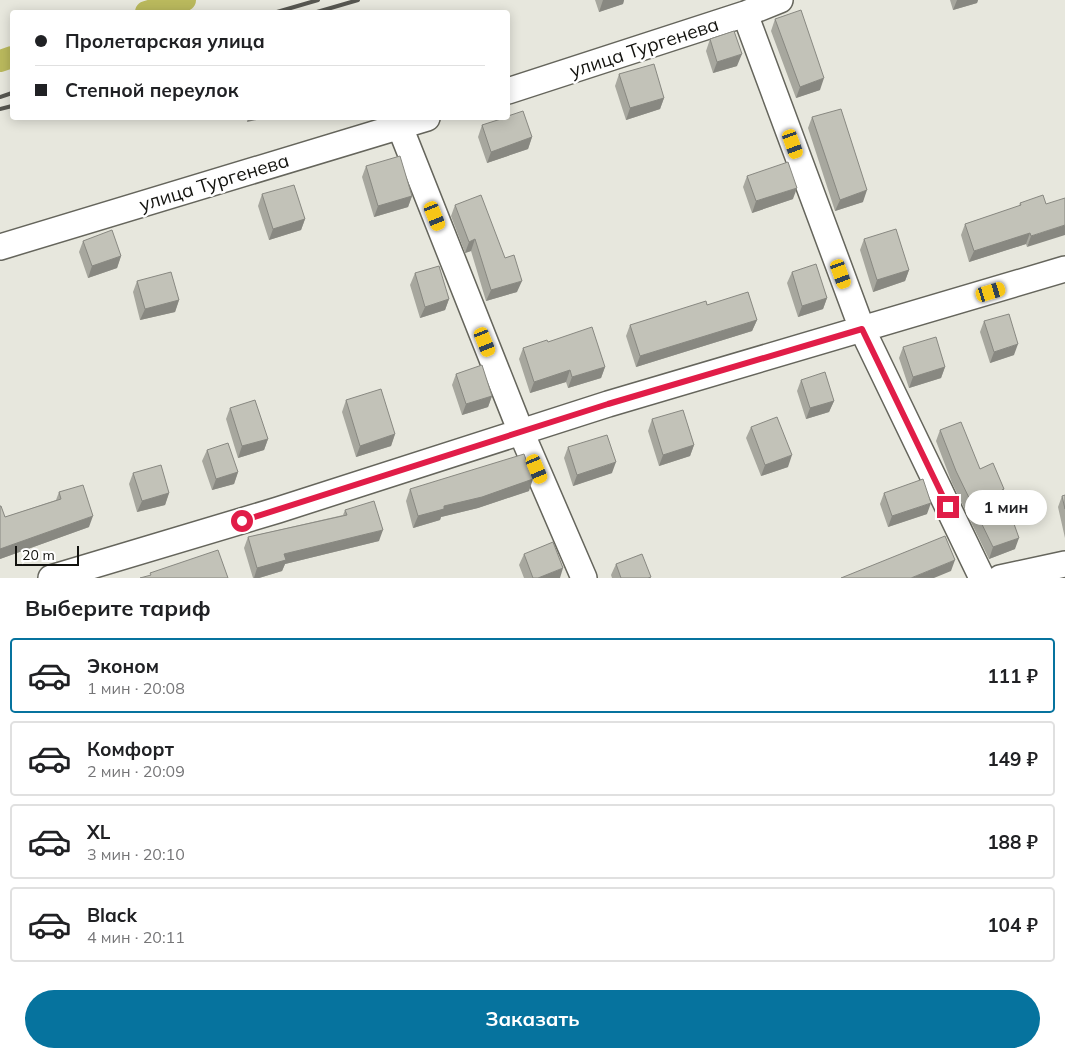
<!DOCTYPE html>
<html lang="ru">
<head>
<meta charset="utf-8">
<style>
	body { margin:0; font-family:Mulish,sans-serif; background:#f2f2f2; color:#202124; height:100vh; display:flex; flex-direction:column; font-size:19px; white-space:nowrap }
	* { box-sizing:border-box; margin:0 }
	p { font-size:16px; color:#757577 }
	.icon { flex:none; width:28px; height:28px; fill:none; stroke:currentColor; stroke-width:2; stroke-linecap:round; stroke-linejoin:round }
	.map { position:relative; height:578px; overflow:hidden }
	.details { display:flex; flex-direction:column; background:#fff; flex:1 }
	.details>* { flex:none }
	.banner { position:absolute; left:10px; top:10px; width:500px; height:110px; border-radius:5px; box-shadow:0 2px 12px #0003; display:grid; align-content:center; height:110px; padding:0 25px; background:#fff }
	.scale { position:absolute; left:15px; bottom:12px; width:64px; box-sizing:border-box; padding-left:5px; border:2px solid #13130f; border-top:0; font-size:14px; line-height:18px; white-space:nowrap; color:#13130f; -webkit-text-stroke:4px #fff; paint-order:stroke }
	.end { position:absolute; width:22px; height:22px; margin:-11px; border:6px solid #e11d48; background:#fff; box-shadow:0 0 0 2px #fff }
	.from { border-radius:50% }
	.bubble { position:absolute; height:35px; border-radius:18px; background:#fff; box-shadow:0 2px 12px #0003; font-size:16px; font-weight:700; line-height:35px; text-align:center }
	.car { position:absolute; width:15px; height:30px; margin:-15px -8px; border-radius:6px; box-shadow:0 0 4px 1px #0007; background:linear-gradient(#f5c518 24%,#345 0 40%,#f5c518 0 76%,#345 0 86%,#f5c518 0) }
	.banner b { display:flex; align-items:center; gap:18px; height:48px; font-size:19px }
	.banner b+b { border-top:1px solid #e0e0e0 }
	.banner i { width:12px; height:12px; background:#202124 }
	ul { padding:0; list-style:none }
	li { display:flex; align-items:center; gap:15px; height:75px; margin:0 10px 8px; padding:0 15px; border:2px solid #e0e0e0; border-radius:5px }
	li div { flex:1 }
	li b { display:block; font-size:19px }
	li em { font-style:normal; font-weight:700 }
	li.active { border-color:#06739e }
	li>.icon { width:45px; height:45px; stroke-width:1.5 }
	h2 { padding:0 25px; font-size:22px; line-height:60px }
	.primary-button { display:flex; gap:10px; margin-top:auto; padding:10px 25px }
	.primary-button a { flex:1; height:58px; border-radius:30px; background:#06739e; color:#fff; font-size:20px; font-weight:700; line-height:58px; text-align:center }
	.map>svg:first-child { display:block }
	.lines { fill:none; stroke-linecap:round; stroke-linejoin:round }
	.canal { stroke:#bab95d; stroke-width:22 }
	.minor-casing { stroke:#65655c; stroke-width:28 }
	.minor { stroke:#fff; stroke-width:25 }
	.rail { stroke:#575751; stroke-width:4 }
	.wall { fill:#a7a79e }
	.shaded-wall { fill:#888881 }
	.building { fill:#c2c2b8; stroke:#888881 }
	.route { stroke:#e11d48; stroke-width:6 }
	.labels { text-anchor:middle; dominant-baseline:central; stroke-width:5; stroke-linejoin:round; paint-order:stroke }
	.street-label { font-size:19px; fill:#13130f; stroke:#fff }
</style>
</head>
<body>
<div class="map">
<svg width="1065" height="578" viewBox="0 0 1065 578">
	<rect width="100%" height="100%" fill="#e7e7dd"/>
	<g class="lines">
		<path class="canal" d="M146,12L185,0
			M0,61L12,57"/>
		<defs>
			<path id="minor" d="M745,14L862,329L982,578
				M508,91L745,14L780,0
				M400,127L521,432L584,578
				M0,247L427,118
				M51,578L278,510L608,404L1065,269
				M1000,578L1065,564"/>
		</defs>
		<use href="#minor" class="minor-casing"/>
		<use href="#minor" class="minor"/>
		<path class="rail" d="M277,12L318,0
			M317,12L358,0
			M0,97L12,93
			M0,109L12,106"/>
	</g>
	<path class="wall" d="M595,0H624L623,4L599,12Z
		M950,0H978L977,3L953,10Z
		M775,19L820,90L796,98L771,31Z
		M710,39L737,66L713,73L706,51Z
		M619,74L664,98L660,109L626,120L615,86Z
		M812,117L863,202L835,211L808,128Z
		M482,125L532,137L528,149L487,163L478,137Z
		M366,166L412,196L408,207L374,217L362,177Z
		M747,176L793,199L752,213L743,187Z
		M262,194L305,219L301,230L269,240L258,206Z
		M1020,203L1046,204L1027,247L1026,244L969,262L961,235L965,224L1019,206Z
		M455,205L517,292L486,301L471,251L465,253L451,216Z
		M864,239L909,270L905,281L873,292L860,250Z
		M83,241L121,256L117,268L88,278L79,252Z
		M792,272L827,298L823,309L798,317L787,283Z
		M415,273L449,299L445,310L420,318L410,285Z
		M137,281L179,300L175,312L140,320L133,292Z
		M707,305L757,320L752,331L636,367L626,336L630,325Z
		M984,321L1014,355L990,363L980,332Z
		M548,342L605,367L601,378L568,388L566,382L530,393L519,359L523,348Z
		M903,347L945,367L941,378L909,388L899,358Z
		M456,374L492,396L488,407L462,415L452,385Z
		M801,380L834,401L829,412L806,419L797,391Z
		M346,400L395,434L391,446L356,457L342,412Z
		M230,408L268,439L264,450L238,458L226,419Z
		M652,419L694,445L690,456L659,466L648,431Z
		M751,427L788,467L761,476L746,438Z
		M940,430L980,469L1004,489L1003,493L1015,549L989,559L952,483L936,441Z
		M568,447L612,473L573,486L564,458Z
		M207,450L238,472L234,484L212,490L202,461Z
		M133,473L169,493L165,505L137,512L129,484Z
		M410,489L529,491L478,508L441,517L440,520L413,528L406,501Z
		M59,492L89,527L0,559V506L5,517L56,500Z
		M884,493L927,514L888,527L880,504Z
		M1065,495V538L1058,507L1062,496Z
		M345,510L379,541L285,564L282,571L259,578H253L244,548L248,537L343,515Z
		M524,554L560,578H524L519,565Z
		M616,564L651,577V578H612L611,575Z"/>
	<path class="shaded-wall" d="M603,0H624L623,4L599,12Z
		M957,0H978L977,3L953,10Z
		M742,54L737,66L713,73L717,62Z
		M824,78L820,90L796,98L800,87Z
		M664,98L660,109L626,120L630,108Z
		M248,118H266L247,122Z
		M532,137L528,149L487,163L491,152Z
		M797,188L793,199L752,213L756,201Z
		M867,190L863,202L835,211L840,200Z
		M412,196L408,207L374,217L378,206Z
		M305,219L301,230L269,240L273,229Z
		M1065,225V235L1027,247L1031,236Z
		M1030,233L1026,244L969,262L974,251Z
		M475,239L471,251L465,253L469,242Z
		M121,256L117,268L88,278L92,266Z
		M909,270L905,281L873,292L877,280Z
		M522,281L517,292L486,301L491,290Z
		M827,298L823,309L798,317L802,306Z
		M449,299L445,310L420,318L425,307Z
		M179,300L175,312L140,320L145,309Z
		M757,320L752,331L636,367L640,356Z
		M1018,344L1014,355L990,363L994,352Z
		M605,367L601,378L568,388L572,377Z
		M945,367L941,378L909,388L913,377Z
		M570,370L566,382L530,393L534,382Z
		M492,396L488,407L462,415L466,404Z
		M834,401L829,412L806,419L810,408Z
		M395,434L391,446L356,457L360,446Z
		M268,439L264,450L238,458L242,446Z
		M694,445L690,456L659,466L663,455Z
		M792,455L788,467L761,476L765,465Z
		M616,462L612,473L573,486L577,475Z
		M238,472L234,484L212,490L216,479Z
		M533,479L529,491L478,508L441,517L440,520L413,528L418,516L444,506Z
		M169,493L165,505L137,512L142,501Z
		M931,503L927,514L888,527L892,516Z
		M93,516L89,527L0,559V549Z
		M383,530L379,541L285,564L282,571L259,578H254L257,568L284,554Z
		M1019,538L1015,549L989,559L993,547Z
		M955,560L951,571L934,578H911Z
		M563,568L560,578H538Z"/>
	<path class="building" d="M801,10L824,78L800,87L775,19Z
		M734,31L742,54L717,62L710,39Z
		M654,64L664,98L630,108L619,74Z
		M841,109L867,190L840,200L812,117Z
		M523,111L532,137L491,152L482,125L504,118H508V116Z
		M400,156L412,196L378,206L366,166Z
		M788,162L797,188L756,201L747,176Z
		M294,185L305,219L273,229L262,194Z
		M481,195L505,258L514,255L522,281L491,290L475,239L469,242L455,205Z
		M1043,195L1046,204L1065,198V225L1031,236L1030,233L974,251L965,224L1021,205L1020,203Z
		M896,229L909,270L877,280L864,239Z
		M112,230L121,256L92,266L83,241Z
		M816,264L827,298L802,306L792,272Z
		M439,266L449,299L425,307L415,273Z
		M171,272L179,300L145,309L137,281Z
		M748,292L757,320L640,356L630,325L706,301L707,305Z
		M1009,314L1018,344L994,352L984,321Z
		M592,327L605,367L572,377L570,370L534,382L523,348L547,340L548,342Z
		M936,337L945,367L913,377L903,347Z
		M482,365L492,396L466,404L456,374Z
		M825,372L834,401L810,408L801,380Z
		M381,389L395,434L360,446L346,400Z
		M255,400L268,439L242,446L230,408Z
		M683,410L694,445L663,455L652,419Z
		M777,417L792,455L765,465L751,427Z
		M961,422L980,469L993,463L1004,489L1002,490L1019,538L993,547L956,471L940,430Z
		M607,435L616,462L577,475L568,447Z
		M228,443L238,472L216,479L207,450Z
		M524,454L533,479L482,497L444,506V509L418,516L410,489Z
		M161,465L169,493L142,501L133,473Z
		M923,479L931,503L892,516L884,493Z
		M83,485L93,516L0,549V506H1L5,517L61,499L59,492Z
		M1065,495V509L1062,496Z
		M374,501L383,530L284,554L286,560L257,568L248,537L347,515L345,510Z
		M945,536L955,560L911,578H841Z
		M553,542L563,568L538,578H533L524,554Z
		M218,550L228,578H140L151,575L150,573Z
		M642,554L651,577L648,578H621L616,564Z"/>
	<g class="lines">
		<path class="route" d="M242,521L608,404L862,329L948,507"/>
	</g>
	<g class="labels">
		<g class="street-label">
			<text transform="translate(644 47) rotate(-18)">улица Тургенева</text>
			<text transform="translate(214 182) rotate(-17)">улица Тургенева</text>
		</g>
	</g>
</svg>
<div class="scale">20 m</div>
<i class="end from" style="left:242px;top:521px"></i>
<i class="end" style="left:948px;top:507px"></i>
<div class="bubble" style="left:965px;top:490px;width:82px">1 мин</div>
<i class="car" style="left:793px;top:144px;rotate:160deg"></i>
<i class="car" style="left:435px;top:216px;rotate:158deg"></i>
<i class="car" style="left:841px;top:274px;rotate:160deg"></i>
<i class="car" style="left:991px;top:292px;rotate:73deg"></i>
<i class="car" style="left:485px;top:342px;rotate:158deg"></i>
<i class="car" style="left:537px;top:469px;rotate:157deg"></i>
<div class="banner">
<b><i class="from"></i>Пролетарская улица</b>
<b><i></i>Степной переулок</b>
</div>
</div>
<section class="details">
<h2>Выберите тариф</h2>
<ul>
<li class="active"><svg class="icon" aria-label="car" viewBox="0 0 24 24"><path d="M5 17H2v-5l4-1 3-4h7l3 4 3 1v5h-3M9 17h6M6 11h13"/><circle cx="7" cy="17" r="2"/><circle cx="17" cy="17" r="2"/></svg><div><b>Эконом</b><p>1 мин · 20:08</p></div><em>111 ₽</em></li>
<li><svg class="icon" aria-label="car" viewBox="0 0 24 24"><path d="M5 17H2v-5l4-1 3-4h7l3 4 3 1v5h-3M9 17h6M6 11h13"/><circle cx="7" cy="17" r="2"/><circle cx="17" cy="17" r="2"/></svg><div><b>Комфорт</b><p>2 мин · 20:09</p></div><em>149 ₽</em></li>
<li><svg class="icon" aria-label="car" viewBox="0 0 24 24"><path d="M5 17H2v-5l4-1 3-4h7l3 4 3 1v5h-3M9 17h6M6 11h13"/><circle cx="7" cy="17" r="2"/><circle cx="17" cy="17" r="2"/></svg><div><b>XL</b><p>3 мин · 20:10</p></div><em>188 ₽</em></li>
<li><svg class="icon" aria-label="car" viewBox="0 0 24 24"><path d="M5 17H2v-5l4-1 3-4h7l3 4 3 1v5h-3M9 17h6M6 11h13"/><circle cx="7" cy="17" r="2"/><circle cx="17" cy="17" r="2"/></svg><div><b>Black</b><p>4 мин · 20:11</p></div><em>104 ₽</em></li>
</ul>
<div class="primary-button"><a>Заказать</a></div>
</section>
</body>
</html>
